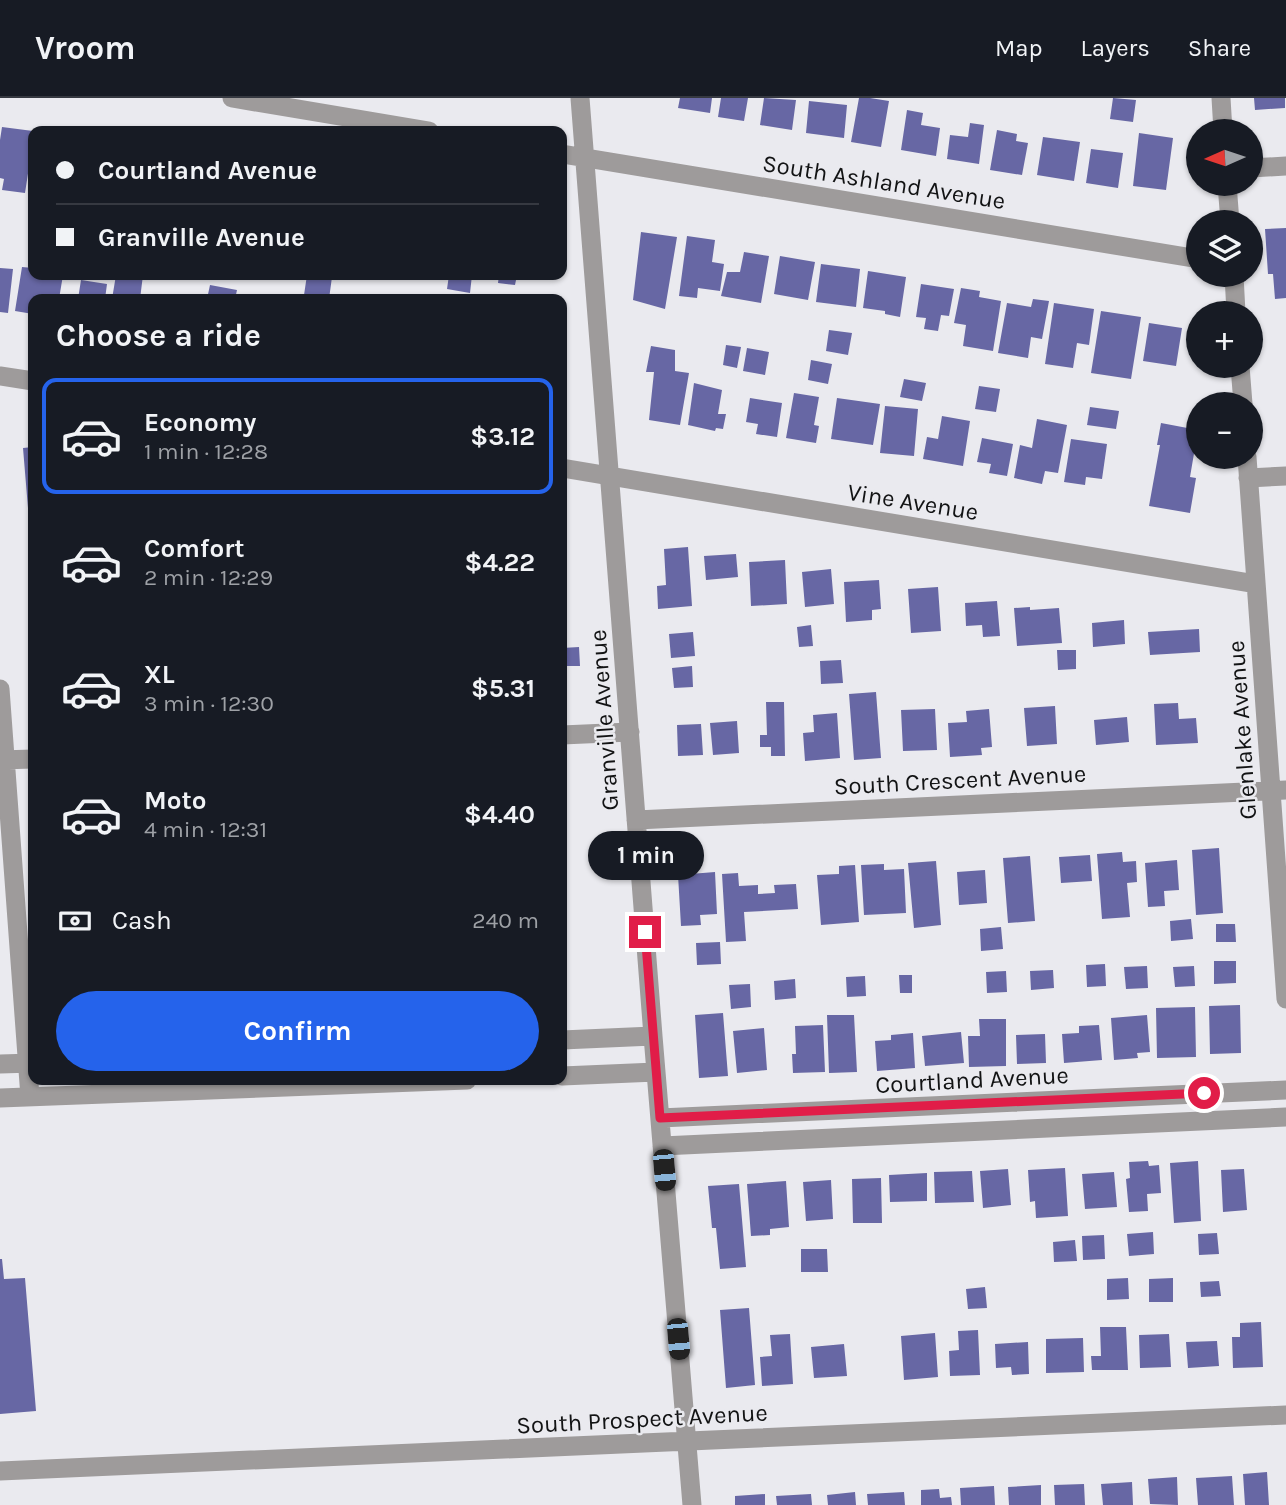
<!DOCTYPE html>
<html lang="en">
<head>
<meta charset="utf-8">
<style>
	body { margin:0; font-family:Karla,sans-serif; background:#20242c; color:#f1f3f6; height:100vh; display:flex; flex-direction:column; font-size:26px; white-space:nowrap }
	* { box-sizing:border-box; margin:0 }
	p { font-size:23px; color:#9ea1a6 }
	.icon { flex:none; width:38px; height:38px; fill:none; stroke:currentColor; stroke-width:2; stroke-linecap:round; stroke-linejoin:round }
	.map { position:relative; flex:1; overflow:hidden }
	.panel { position:absolute; left:28px; top:196px; width:539px; height:791px; display:flex; flex-direction:column; background:#171b24; border-radius:14px; box-shadow:0 2px 5px #0004 }
	.panel>* { flex:none }
	.guide { position:absolute; left:28px; top:28px; width:539px; height:154px; border-radius:14px; box-shadow:0 2px 5px #0004; display:grid; align-content:center; height:154px; padding:0 28px; background:#171b24 }
	.needle { width:46px; rotate:267deg }
	.tools { position:absolute; left:1186px; top:21px; display:grid; gap:14px }
	.tools a { display:grid; place-items:center; width:77px; height:77px; border-radius:50%; background:#171b24; box-shadow:0 2px 5px #0004; font-size:35px }
	.end { position:absolute; width:32px; height:32px; margin:-16px; border:9px solid #e11d48; background:#fff; box-shadow:0 0 0 4px #fff }
	.from { border-radius:50% }
	.bubble { position:absolute; height:49px; border-radius:24px; background:#171b24; box-shadow:0 2px 5px #0004; font-size:23px; font-weight:700; line-height:49px; text-align:center }
	.car { position:absolute; width:21px; height:42px; margin:-21px -10px; border-radius:9px; box-shadow:0 0 5px 2px #0007; background:linear-gradient(#222 24%,#8ab4d8 0 40%,#222 0 76%,#8ab4d8 0 86%,#222 0) }
	.guide b { display:flex; align-items:center; gap:24px; height:66px; font-size:26px }
	.guide b+b { border-top:2px solid #363941 }
	.guide i { width:18px; height:18px; background:#f1f3f6 }
	ul { padding:0; list-style:none }
	li { display:flex; align-items:center; gap:21px; height:116px; margin:0 14px 10px; padding:0 14px; border:4px solid transparent; border-radius:14px }
	li div { flex:1 }
	li b { display:block; font-size:26px }
	li em { font-style:normal; font-weight:700 }
	li.on { border-color:#2563eb }
	li>.icon { width:63px; height:63px; stroke-width:1.5 }
	h2 { padding:0 28px; font-size:32px; line-height:84px }
	.pay { display:flex; align-items:center; gap:18px; height:77px; padding:0 28px; font-size:26px }
	.pay p { margin-inline-start:auto }
	.action { display:flex; gap:14px; margin-top:auto; padding:14px 28px }
	.action a { flex:1; height:80px; border-radius:42px; background:#2563eb; color:#fff; font-size:28px; font-weight:700; line-height:80px; text-align:center }
	header { display:flex; align-items:center; gap:42px; box-sizing:border-box; height:98px; padding:0 35px; background:#171b24; border-bottom:2px solid #363941 }
	header strong { font-size:33px }
	nav { display:flex; gap:38px; margin-inline-start:auto; font-size:24px }
	.map>svg:first-child { display:block }
	.building { fill:#6767a4 }
	.lines { fill:none; stroke-linecap:round; stroke-linejoin:round }
	.minor { stroke:#9e9b9b; stroke-width:19 }
	.route { stroke:#e11d48; stroke-width:9 }
	.labels { text-anchor:middle; dominant-baseline:central; stroke-width:5; stroke-linejoin:round; paint-order:stroke }
	.street-label { font-size:24px; fill:#121314; stroke:#eaeaef }
</style>
</head>
<body>
<header>
<strong>Vroom</strong>
<nav><a>Map</a><a>Layers</a><a>Share</a></nav>
</header>
<div class="map">
<svg width="1286" height="1407" viewBox="0 0 1286 1407">
	<rect width="100%" height="100%" fill="#eaeaef"/>
	<path class="building" d="M680,0H712L710,15L678,10Z
		M721,0H748L744,23L718,19Z
		M764,0L796,2L792,32L760,27Z
		M859,0H870L889,3L881,49L851,44Z
		M1113,0L1136,2L1133,24L1110,21Z
		M1254,0H1285V10L1255,12Z
		M809,3L847,7L844,40L806,35Z
		M907,12L923,15L921,27L940,30L936,58L901,52Z
		M970,25L984,27L979,66L947,61L950,37L968,39Z
		M2,29L33,33V56H31L25,95L2,92L4,81L0,80V42Z
		M997,32L1017,36L1016,43L1028,45L1022,77L990,72Z
		M1139,35L1173,40L1166,92L1133,88Z
		M1043,39L1080,44L1074,83L1037,77Z
		M1091,51L1123,55L1118,90L1086,85Z
		M1286,130V200L1275,201L1273,176H1268L1265,131Z
		M641,134L677,139L665,211L633,202Z
		M687,138L715,142L712,164L724,166L720,193L698,190L697,200L679,198Z
		M744,154L769,158L761,205L721,198L727,174H740Z
		M780,158L815,164L808,202L774,196Z
		M821,166L860,171L856,209L816,204Z
		M22,169L33,170V177H63L59,201H33V216L15,213Z
		M0,170L13,171L8,215L0,214Z
		M868,173L906,179L900,219L885,216V213L863,210Z
		M116,177H143L140,201H112Z
		M307,177L332,179L329,201L304,197Z
		M449,177H472L470,195L447,191Z
		M499,177H517L515,187L498,185Z
		M81,182L107,186L105,201H78Z
		M921,186L954,191L949,218L941,217L938,233L924,231L926,220L916,219Z
		M210,187L237,192L235,201H207Z
		M961,190L980,193L979,199L1001,203L993,253L963,248L966,227L954,225Z
		M1033,201L1049,203L1042,241L1031,239L1028,260L998,255L1007,205L1031,209Z
		M1054,205L1094,211L1089,247L1077,245L1073,270L1045,266Z
		M1101,213L1141,219L1131,281L1091,275Z
		M1149,225L1182,230L1176,268L1143,263Z
		M829,232L852,235L848,257L826,253Z
		M726,247L741,249L737,270L723,267Z
		M651,248L675,252V273L689,275L680,327L649,322L654,274H646Z
		M747,250L769,254L765,277L743,273Z
		M811,262L832,266L828,286L808,282Z
		M904,281L926,285L922,303L900,299Z
		M694,285L722,292L718,316H726L723,331L716,330L715,333L688,327Z
		M979,288L1000,291L996,314L975,311Z
		M794,295L819,299L814,327L819,328L816,345L786,340Z
		M750,300L782,305L777,339L756,336L758,326L746,324Z
		M837,300L880,306L873,347L831,341Z
		M885,308L918,311L914,358L880,355Z
		M1090,309L1119,313L1116,331L1087,327Z
		M942,318L970,323L963,368L923,361L927,339L938,341Z
		M1037,321L1067,327L1058,375L1045,373L1042,386L1014,380L1020,347L1032,350Z
		M1161,325L1198,332L1190,379L1196,380L1190,415L1149,408L1160,347H1157Z
		M982,340L1013,346L1007,378L989,375L991,366L977,364Z
		M1071,341L1107,346L1102,381L1086,379L1085,387L1064,384Z
		M33,349V434H30L23,350Z
		M562,428H564L567,485H562Z
		M688,449L692,508L658,511L657,488L666,487L664,451Z
		M736,456L738,479L706,482L704,458Z
		M785,462L787,506L751,508L749,464Z
		M831,471L834,506L805,509L802,474Z
		M879,482L881,511L872,512V522L846,524L844,484Z
		M938,489L941,533L911,535L908,491Z
		M997,503L1000,538L983,539L982,527L966,528L965,505Z
		M1030,509V512L1059,510L1062,545L1017,548L1014,510Z
		M1124,522L1125,546L1093,549L1092,525Z
		M811,527L813,548L799,549L797,529Z
		M1199,531L1200,554L1150,557L1148,534Z
		M693,534L695,558L671,560L669,536Z
		M579,549L580,568H562V550Z
		M1057,552H1076V571L1058,572Z
		M841,562L843,585L821,586L820,563Z
		M692,568L693,589L674,590L672,570Z
		M876,594L881,660L854,662L849,596Z
		M766,604H784L785,658H771V649H760V637H767Z
		M1178,605L1179,621L1196,620L1198,645L1156,647L1154,606Z
		M1055,608L1057,646L1027,648L1024,610Z
		M935,611L937,652L903,653L901,612Z
		M989,611L992,649L981,650L982,657L950,659L948,625L967,624L966,613Z
		M837,615L840,660L805,663L803,635L814,634L813,617Z
		M1127,619L1129,644L1096,647L1094,622Z
		M737,623L739,655L713,657L710,625Z
		M701,626L703,657L678,658L677,627Z
		M1219,750L1223,815L1196,817L1192,752Z
		M1122,754L1123,764L1136,763L1137,784L1127,785L1130,819L1102,821L1097,756Z
		M1090,757L1092,783L1061,785L1059,759Z
		M1030,758L1035,823L1008,825L1003,760Z
		M1177,762L1179,792L1164,793L1165,808L1148,809L1145,765Z
		M936,763L941,827L914,830L908,765Z
		M884,766V772L904,771L906,815L864,817L861,767Z
		M855,767L859,824L821,827L817,777L839,776V768Z
		M985,772L987,805L959,807L957,774Z
		M715,774L717,816L700,817L701,827L681,828L678,777Z
		M738,775L739,788L758,787V796L775,795L774,787L796,786L798,811L744,814L746,843L726,844L722,776Z
		M1191,821L1193,841L1171,843L1170,823Z
		M1216,826H1235L1236,844H1216Z
		M1001,829L1003,851L981,853L980,831Z
		M720,844L721,866L697,867L696,845Z
		M1214,863H1236V885L1214,886Z
		M1105,866L1106,888L1087,889L1086,867Z
		M1147,868L1148,890L1126,891L1124,869Z
		M1194,868L1195,888L1175,889L1173,869Z
		M1053,872L1054,890L1031,892L1030,873Z
		M1006,873L1007,894L987,895L986,874Z
		M899,877H912V895H900Z
		M865,878L866,898L847,899L846,879Z
		M795,881L796,900L775,902L774,883Z
		M750,886L751,909L731,911L729,887Z
		M1240,907L1241,955L1210,956L1209,908Z
		M1195,909L1196,959L1157,960L1156,910Z
		M723,915L728,978L699,980L695,917Z
		M827,917H854L857,974L829,975Z
		M1147,917L1150,954L1137,955L1138,960L1114,962L1111,920Z
		M979,921H1006V968L969,969L968,938H980Z
		M823,927L825,974L793,975L792,956H796L795,928Z
		M1099,927L1102,962L1064,965L1062,936L1079,935V928Z
		M764,930L767,972L737,975L733,933Z
		M961,934L964,965L925,968L922,938Z
		M913,935L915,970L877,973L875,943L891,942V937Z
		M1045,936L1046,965L1017,966L1016,937Z
		M1148,1063L1149,1068L1159,1067L1161,1095L1147,1096L1148,1113L1129,1114L1126,1081L1130,1080L1129,1064Z
		M1198,1063L1201,1123L1174,1125L1170,1065Z
		M1065,1070L1068,1118L1036,1120L1035,1103L1030,1104L1028,1072Z
		M1008,1071L1011,1107L983,1110L980,1073Z
		M1244,1071L1247,1112L1223,1114L1221,1072Z
		M972,1073L974,1104L935,1105L934,1074Z
		M1114,1074L1117,1109L1085,1111L1082,1076Z
		M927,1075V1103L890,1104L889,1077Z
		M881,1080L882,1125H853L852,1081Z
		M831,1082L833,1121L806,1123L803,1084Z
		M786,1083L789,1129L770,1131V1137L751,1138L747,1086Z
		M739,1086L746,1169L720,1171L716,1130H712L708,1088Z
		M1153,1134L1154,1156L1129,1158L1127,1136Z
		M1217,1135L1219,1156L1199,1157L1198,1136Z
		M1104,1137L1105,1161L1083,1162L1082,1138Z
		M1075,1142L1077,1163L1054,1164L1053,1144Z
		M801,1151H827L828,1174H801Z
		M0,1161H2L4,1181L25,1180L36,1313L0,1316Z
		M1128,1180L1129,1201L1107,1202V1181Z
		M1173,1180V1204H1149V1181Z
		M1219,1183L1221,1198L1201,1199L1200,1184Z
		M985,1189L987,1210L968,1211L966,1191Z
		M749,1210L755,1287L726,1290L720,1212Z
		M1261,1224L1263,1269L1233,1270L1232,1239H1240V1225Z
		M1100,1229H1126L1128,1272H1092L1091,1258H1101Z
		M978,1232L980,1277L950,1278L949,1253L959,1252L958,1233Z
		M935,1235L938,1279L904,1282L901,1238Z
		M790,1236L793,1286L762,1288L760,1259L772,1258L770,1237Z
		M1169,1236L1171,1269L1140,1270L1139,1237Z
		M1083,1240L1084,1274L1046,1275V1241Z
		M1217,1243L1219,1268L1188,1270L1186,1244Z
		M1028,1244L1029,1276L1012,1277L1011,1269L996,1270L995,1246Z
		M844,1246L847,1278L814,1280L811,1249Z
		M1267,1374L1269,1407H1245L1243,1376Z
		M1232,1378L1234,1407H1198L1196,1380Z
		M1177,1379L1178,1407L1150,1406L1148,1381Z
		M1132,1384L1133,1407H1103L1101,1386Z
		M1084,1386L1085,1407H1055L1054,1387Z
		M1041,1387V1407H1009L1008,1389Z
		M994,1388L995,1407H961L960,1390Z
		M939,1391L940,1400L951,1399L952,1407H921V1392Z
		M855,1394L856,1407H828L827,1397Z
		M904,1394L905,1407H868L867,1396Z
		M765,1396V1407H735V1398Z
		M811,1396L812,1407H777L776,1398Z"/>
	<g class="lines">
		<path class="minor" d="M232,0L429,33
			M580,0L653,938L692,1407
			M1221,0L1223,33
			M562,56L1199,161
			M1251,70L1286,68
			M1227,86L1230,124
			M1234,177L1236,215
			M1240,268L1243,306
			M0,278L33,283
			M1247,359L1286,901
			M562,370L1256,486
			M1248,380L1286,378
			M0,591L30,999
			M562,637L630,634
			M0,662L33,661
			M636,722L1286,692
			M562,942L653,938
			M0,966L33,965
			M562,978L656,974
			M0,1000L467,982
			M660,1020L1286,992
			M662,1048L1286,1019
			M0,1373L1286,1317"/>
	</g>
	<g class="lines">
		<path class="route" d="M645,834L660,1020L1204,995"/>
	</g>
	<g class="labels">
		<g class="street-label">
			<text transform="translate(884 84) rotate(9)">South Ashland Avenue</text>
			<text transform="translate(913 404) rotate(9)">Vine Avenue</text>
			<text transform="translate(604 622) rotate(-94)">Granville Avenue</text>
			<text transform="translate(1242 632) rotate(-94)">Glenlake Avenue</text>
			<text transform="translate(960 682) rotate(-3)">South Crescent Avenue</text>
			<text transform="translate(972 982) rotate(-3)">Courtland Avenue</text>
			<text transform="translate(642 1321) rotate(-3)">South Prospect Avenue</text>
		</g>
	</g>
</svg>
<div class="tools">
<a><svg class="needle" viewBox="-14 -14 28 28"><path d="M0-13l5 13h-10z" fill="#e53935"/><path d="M0 13l5-13h-10z" fill="#9ea1a6"/></svg></a>
<a><svg class="icon" aria-label="layers" viewBox="0 0 24 24"><path d="M12 4l9 5-9 5-9-5zM3 14l9 5 9-5"/></svg></a>
<a>+</a>
<a>−</a>
</div>
<i class="end from" style="left:1204px;top:995px"></i>
<i class="end" style="left:645px;top:834px"></i>
<div class="bubble" style="left:588px;top:733px;width:116px">1 min</div>
<i class="car" style="left:664px;top:1072px;rotate:175deg"></i>
<i class="car" style="left:678px;top:1241px;rotate:175deg"></i>
<div class="guide">
<b><i class="from"></i>Courtland Avenue</b>
<b><i></i>Granville Avenue</b>
</div>
<section class="panel">
<h2>Choose a ride</h2>
<ul>
<li class="on"><svg class="icon" aria-label="car" viewBox="0 0 24 24"><path d="M5 17H2v-5l4-1 3-4h7l3 4 3 1v5h-3M9 17h6M6 11h13"/><circle cx="7" cy="17" r="2"/><circle cx="17" cy="17" r="2"/></svg><div><b>Economy</b><p>1 min · 12:28</p></div><em>$3.12</em></li>
<li><svg class="icon" aria-label="car" viewBox="0 0 24 24"><path d="M5 17H2v-5l4-1 3-4h7l3 4 3 1v5h-3M9 17h6M6 11h13"/><circle cx="7" cy="17" r="2"/><circle cx="17" cy="17" r="2"/></svg><div><b>Comfort</b><p>2 min · 12:29</p></div><em>$4.22</em></li>
<li><svg class="icon" aria-label="car" viewBox="0 0 24 24"><path d="M5 17H2v-5l4-1 3-4h7l3 4 3 1v5h-3M9 17h6M6 11h13"/><circle cx="7" cy="17" r="2"/><circle cx="17" cy="17" r="2"/></svg><div><b>XL</b><p>3 min · 12:30</p></div><em>$5.31</em></li>
<li><svg class="icon" aria-label="car" viewBox="0 0 24 24"><path d="M5 17H2v-5l4-1 3-4h7l3 4 3 1v5h-3M9 17h6M6 11h13"/><circle cx="7" cy="17" r="2"/><circle cx="17" cy="17" r="2"/></svg><div><b>Moto</b><p>4 min · 12:31</p></div><em>$4.40</em></li>
</ul>
<div class="pay"><svg class="icon" aria-label="cash" viewBox="0 0 24 24"><path d="M3 7h18v10H3z"/><circle cx="12" cy="12" r="2"/></svg>Cash<p>240 m</p></div>
<div class="action"><a>Confirm</a></div>
</section>
</div>
</body>
</html>
